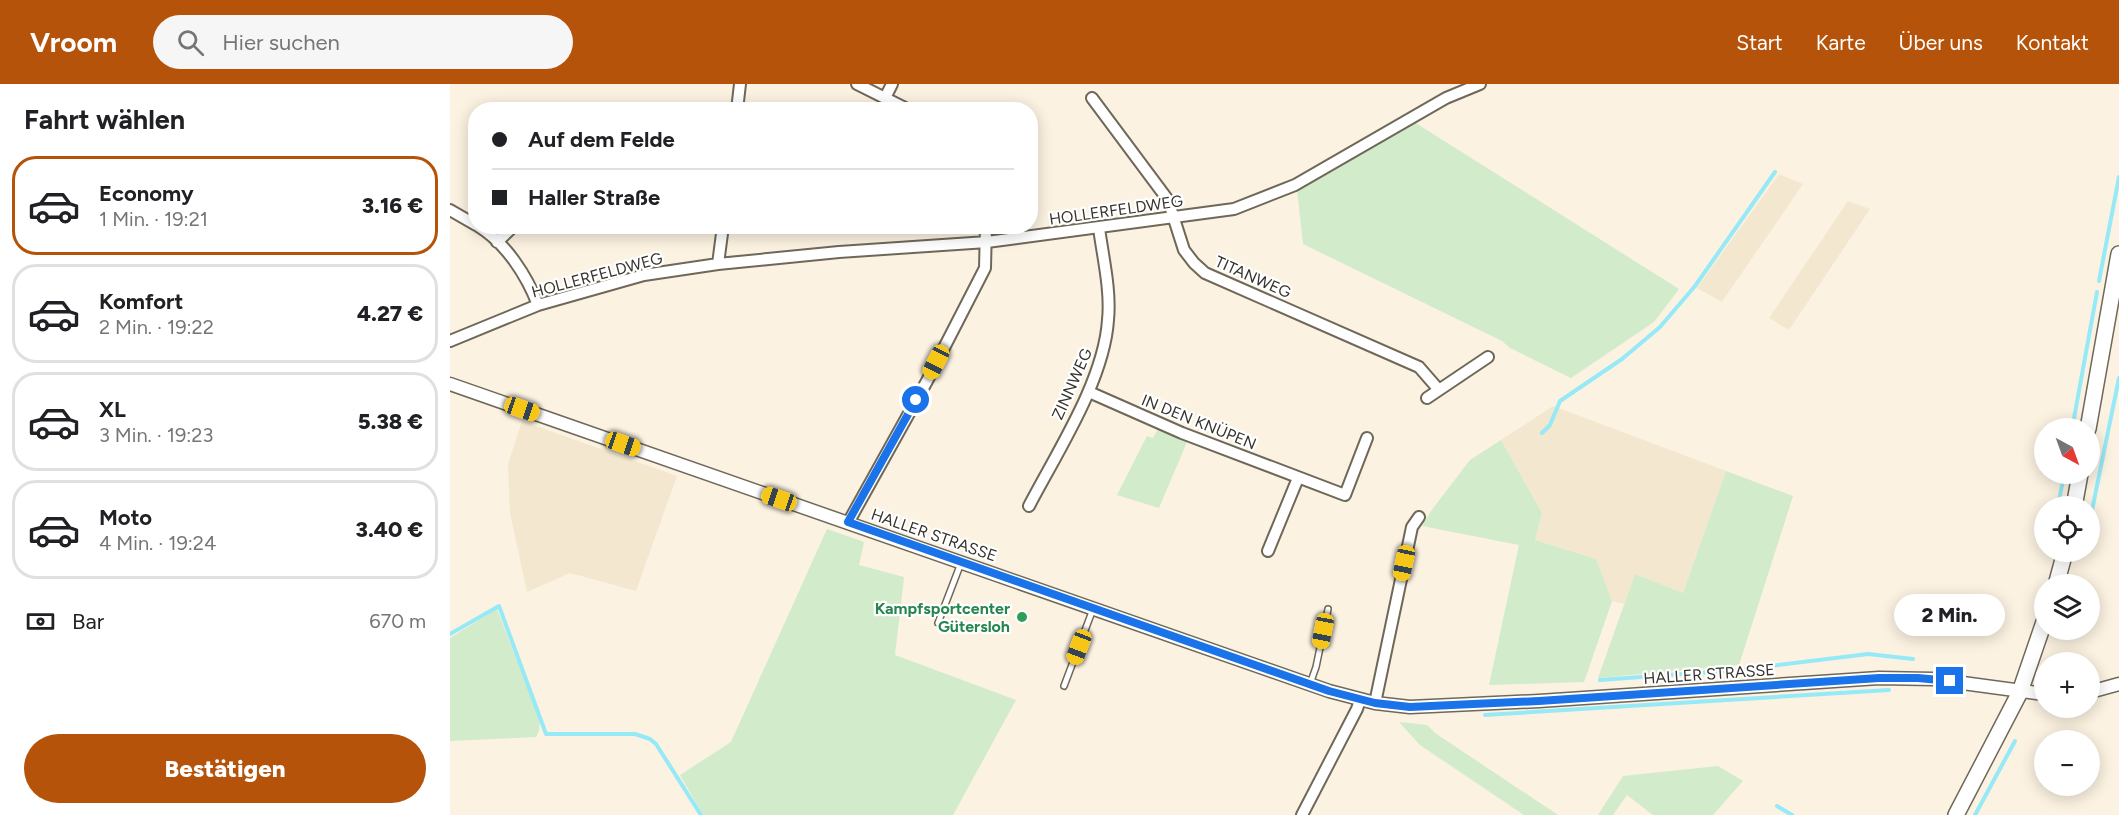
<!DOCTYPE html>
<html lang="de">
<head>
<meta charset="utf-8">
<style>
	body { margin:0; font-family:Figtree,sans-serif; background:#f6f6f6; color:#202124; height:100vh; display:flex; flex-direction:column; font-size:22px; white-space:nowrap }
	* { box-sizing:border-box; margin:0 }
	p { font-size:20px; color:#757577 }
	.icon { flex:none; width:33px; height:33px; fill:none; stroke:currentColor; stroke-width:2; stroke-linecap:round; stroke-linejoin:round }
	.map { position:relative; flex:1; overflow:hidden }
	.details { display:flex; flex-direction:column; background:#fff; width:450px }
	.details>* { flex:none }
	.banner { position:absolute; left:18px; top:18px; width:570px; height:132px; border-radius:24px; box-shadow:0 3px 15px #0003; display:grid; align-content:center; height:132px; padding:0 24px; background:#fff }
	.needle { width:39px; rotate:139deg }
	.controls { position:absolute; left:1584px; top:334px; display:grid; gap:12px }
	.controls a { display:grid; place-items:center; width:66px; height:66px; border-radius:50%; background:#fff; box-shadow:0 3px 15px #0003; font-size:30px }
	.end { position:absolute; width:27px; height:27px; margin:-14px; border:8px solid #1a73e8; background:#fff; box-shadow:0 0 0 3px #fff }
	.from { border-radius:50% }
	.bubble { position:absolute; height:42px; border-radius:21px; background:#fff; box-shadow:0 3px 15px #0003; font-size:20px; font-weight:800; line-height:42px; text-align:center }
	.car { position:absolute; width:18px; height:36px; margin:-18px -9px; border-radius:8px; box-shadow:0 0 4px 2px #0007; background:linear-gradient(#f5c518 24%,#345 0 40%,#f5c518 0 76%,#345 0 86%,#f5c518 0) }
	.banner b { display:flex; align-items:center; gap:21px; height:57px; font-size:22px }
	.banner b+b { border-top:2px solid #e0e0e0 }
	.banner i { width:15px; height:15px; background:#202124 }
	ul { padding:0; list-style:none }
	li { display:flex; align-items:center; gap:18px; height:99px; margin:0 12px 9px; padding:0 12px; border:3px solid #e0e0e0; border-radius:24px }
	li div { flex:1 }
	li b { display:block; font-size:22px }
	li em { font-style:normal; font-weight:800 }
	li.current { border-color:#b45309 }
	li>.icon { width:54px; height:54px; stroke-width:1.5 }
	h2 { padding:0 24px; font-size:27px; line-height:72px }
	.pay { display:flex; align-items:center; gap:15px; height:66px; padding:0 24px; font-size:22px }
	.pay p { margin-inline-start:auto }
	.action { display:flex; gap:12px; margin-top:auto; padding:12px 24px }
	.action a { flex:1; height:69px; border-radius:36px; background:#b45309; color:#fff; font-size:24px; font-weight:800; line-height:69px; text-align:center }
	header { display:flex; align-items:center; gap:36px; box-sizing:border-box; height:84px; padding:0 30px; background:#b45309; color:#fff }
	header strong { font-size:28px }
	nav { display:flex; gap:33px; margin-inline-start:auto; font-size:21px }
	.search { width:420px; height:54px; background:#f6f6f6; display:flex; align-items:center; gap:15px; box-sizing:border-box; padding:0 21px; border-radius:33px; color:#757577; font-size:22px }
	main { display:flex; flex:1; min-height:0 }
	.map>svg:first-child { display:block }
	.built { fill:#f3e8cf }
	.green { fill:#d1ebcb }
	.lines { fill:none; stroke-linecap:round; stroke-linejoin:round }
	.stream { stroke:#96e9f6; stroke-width:4 }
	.service-casing { stroke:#6f6859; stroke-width:8 }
	.minor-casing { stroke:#6f6859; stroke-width:14 }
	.tertiary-casing { stroke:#6f6859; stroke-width:15 }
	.secondary-casing { stroke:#6f6859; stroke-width:18 }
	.service { stroke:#fff; stroke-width:5 }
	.minor { stroke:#fff; stroke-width:10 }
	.tertiary { stroke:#fff; stroke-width:12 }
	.secondary { stroke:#fff; stroke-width:15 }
	.route { stroke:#1a73e8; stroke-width:8 }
	.leisure-dot { fill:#2e9e5b; stroke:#fff; stroke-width:2 }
	.labels { text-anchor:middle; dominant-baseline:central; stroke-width:4.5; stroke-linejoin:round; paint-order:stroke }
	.street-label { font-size:16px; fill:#36322c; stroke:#fff }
	.leisure-label { font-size:16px; font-weight:bold; fill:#27864d; stroke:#fff; text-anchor:end }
</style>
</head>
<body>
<header>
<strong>Vroom</strong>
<div class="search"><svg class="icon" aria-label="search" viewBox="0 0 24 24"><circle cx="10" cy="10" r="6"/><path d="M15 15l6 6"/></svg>Hier suchen</div>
<nav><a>Start</a><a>Karte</a><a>Über uns</a><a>Kontakt</a></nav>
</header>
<main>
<section class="details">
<h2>Fahrt wählen</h2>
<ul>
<li class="current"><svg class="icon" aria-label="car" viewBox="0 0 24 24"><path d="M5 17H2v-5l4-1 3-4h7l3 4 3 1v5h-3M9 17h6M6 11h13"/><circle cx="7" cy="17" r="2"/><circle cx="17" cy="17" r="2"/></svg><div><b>Economy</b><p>1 Min. · 19:21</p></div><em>3.16 €</em></li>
<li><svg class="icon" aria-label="car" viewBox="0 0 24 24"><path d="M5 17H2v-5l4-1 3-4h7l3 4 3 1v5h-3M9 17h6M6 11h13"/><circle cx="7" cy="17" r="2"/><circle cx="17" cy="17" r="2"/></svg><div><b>Komfort</b><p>2 Min. · 19:22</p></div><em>4.27 €</em></li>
<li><svg class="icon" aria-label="car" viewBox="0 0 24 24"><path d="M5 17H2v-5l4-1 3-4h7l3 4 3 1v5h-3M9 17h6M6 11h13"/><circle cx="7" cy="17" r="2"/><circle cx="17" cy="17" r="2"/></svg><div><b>XL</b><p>3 Min. · 19:23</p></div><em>5.38 €</em></li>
<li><svg class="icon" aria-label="car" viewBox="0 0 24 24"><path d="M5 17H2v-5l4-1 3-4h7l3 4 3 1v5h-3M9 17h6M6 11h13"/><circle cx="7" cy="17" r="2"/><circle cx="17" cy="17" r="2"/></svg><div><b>Moto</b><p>4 Min. · 19:24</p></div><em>3.40 €</em></li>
</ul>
<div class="pay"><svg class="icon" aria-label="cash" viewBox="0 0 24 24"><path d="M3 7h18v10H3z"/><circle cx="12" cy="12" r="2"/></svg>Bar<p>670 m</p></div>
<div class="action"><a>Bestätigen</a></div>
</section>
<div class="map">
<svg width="1669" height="731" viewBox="0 0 1669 731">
	<rect width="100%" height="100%" fill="#fbf2e1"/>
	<path class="built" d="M1329,90L1353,100L1272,218L1247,204Z
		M1398,117L1420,125L1339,246L1319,234Z
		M1103,322L1276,387L1233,509L1185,490L1174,520L1162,517L1146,475L1085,456L1092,429L1051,356Z
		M72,337L227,392L186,507L120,489L77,508L60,429L58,380Z"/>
	<path class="green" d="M964,38L1229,205L1204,238L1121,294L1060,264L1052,257L853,160L847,105Z
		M708,345L737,358L709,424L667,411L697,352L703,354Z
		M1051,356L1092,429L1085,456L1146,475L1162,517L1134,598L1039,601L1069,461L972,442L981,427L1020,376Z
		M1276,387L1343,412L1289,581L1148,594L1185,490L1233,509Z
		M377,445L414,458L409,481L454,493L445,571L566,616L503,731H253L230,691L281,658Z
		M47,525L90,636L89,647L86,653L0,657V554Z
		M949,638L977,641L985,649L1108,731H1074L970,661Z
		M1268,682L1293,697L1263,731H1203L1177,711L1163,731H1148L1173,692Z"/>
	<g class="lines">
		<path class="stream" d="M1649,197L1669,93
			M1622,345L1647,208
			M1092,349L1100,341L1110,317L1172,275L1210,243L1245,202L1325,88
			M1608,423L1614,390
			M1640,436L1669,294
			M0,550L49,522L96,650H185L200,655L206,660L251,731
			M1150,596L1288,586L1418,570L1463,575
			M1035,631L1439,606
			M1327,722L1342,731
			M1525,731L1565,657"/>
		<defs>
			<path id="service" d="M488,539L511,479
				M860,600L866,583L878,525
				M614,602L643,525"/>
			<path id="minor" d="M407,0L459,26
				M435,14L442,0
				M642,14L718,116L734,166L744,179L755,189L969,283L989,306
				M287,26L290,0
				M0,126L26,141
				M28,142C56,159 77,192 88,221
				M47,158L64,142
				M268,180L273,142
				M0,257L88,221L194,191L268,180L389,168L537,158L784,125L845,101L996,14L1030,0
				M639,308L732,349L895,411L917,354
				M977,314L1038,273
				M579,422C607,368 654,297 658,236C661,206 653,174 649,144
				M398,439L477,297L535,184L536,142
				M818,467L848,394
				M925,619L962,443L969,433
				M852,731L907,625L910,616"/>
			<path id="tertiary" d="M0,300L879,607L925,619L960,623L1089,617L1429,594L1483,595L1594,610
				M1640,608L1669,600"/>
			<path id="secondary" d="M1638,345L1669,170
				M1624,423L1630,390
				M1606,501L1615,468
				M1506,731L1570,608L1594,538"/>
		</defs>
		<use href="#service" class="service-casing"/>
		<use href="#minor" class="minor-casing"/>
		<use href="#tertiary" class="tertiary-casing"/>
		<use href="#secondary" class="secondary-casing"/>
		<use href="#service" class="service"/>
		<use href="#minor" class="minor"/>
		<use href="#tertiary" class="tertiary"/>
		<use href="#secondary" class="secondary"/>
	</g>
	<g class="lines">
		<path class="route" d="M466,316L398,438L879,607L925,619L960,623L1089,617L1429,594H1468L1500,597"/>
	</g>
	<circle class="leisure-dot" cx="572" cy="533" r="6"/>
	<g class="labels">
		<g class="street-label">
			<text transform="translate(666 126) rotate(-8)">HOLLERFELDWEG</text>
			<text transform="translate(147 191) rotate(-15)">HOLLERFELDWEG</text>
			<text transform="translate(803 193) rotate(24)">TITANWEG</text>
			<text transform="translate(622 300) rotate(-66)">ZINNWEG</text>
			<text transform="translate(749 338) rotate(22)">IN DEN KNÜPEN</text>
			<text transform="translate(484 451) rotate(19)">HALLER STRASSE</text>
			<text transform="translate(1259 590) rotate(-4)">HALLER STRASSE</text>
		</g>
		<g class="leisure-label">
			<text x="560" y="524">Kampfsportcenter<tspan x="560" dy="18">Gütersloh</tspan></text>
		</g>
	</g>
</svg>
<div class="controls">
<a><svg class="needle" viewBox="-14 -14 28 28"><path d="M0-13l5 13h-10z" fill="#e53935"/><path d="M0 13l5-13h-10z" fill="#757577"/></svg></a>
<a><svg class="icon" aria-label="locate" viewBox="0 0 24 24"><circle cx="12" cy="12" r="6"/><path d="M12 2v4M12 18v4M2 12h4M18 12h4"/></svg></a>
<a><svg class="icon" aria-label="layers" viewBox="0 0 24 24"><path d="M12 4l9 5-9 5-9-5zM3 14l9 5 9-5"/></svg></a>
<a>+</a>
<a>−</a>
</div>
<i class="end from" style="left:466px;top:316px"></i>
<i class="end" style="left:1500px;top:597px"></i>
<div class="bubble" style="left:1444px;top:510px;width:111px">2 Min.</div>
<i class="car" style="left:486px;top:278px;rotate:207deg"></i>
<i class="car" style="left:72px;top:325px;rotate:109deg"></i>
<i class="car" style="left:173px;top:360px;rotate:109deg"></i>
<i class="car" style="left:329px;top:415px;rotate:289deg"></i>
<i class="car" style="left:954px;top:479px;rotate:192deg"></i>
<i class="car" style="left:873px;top:547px;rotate:191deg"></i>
<i class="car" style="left:629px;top:563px;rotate:201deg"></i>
<div class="banner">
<b><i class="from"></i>Auf dem Felde</b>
<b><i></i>Haller Straße</b>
</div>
</div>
</main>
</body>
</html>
